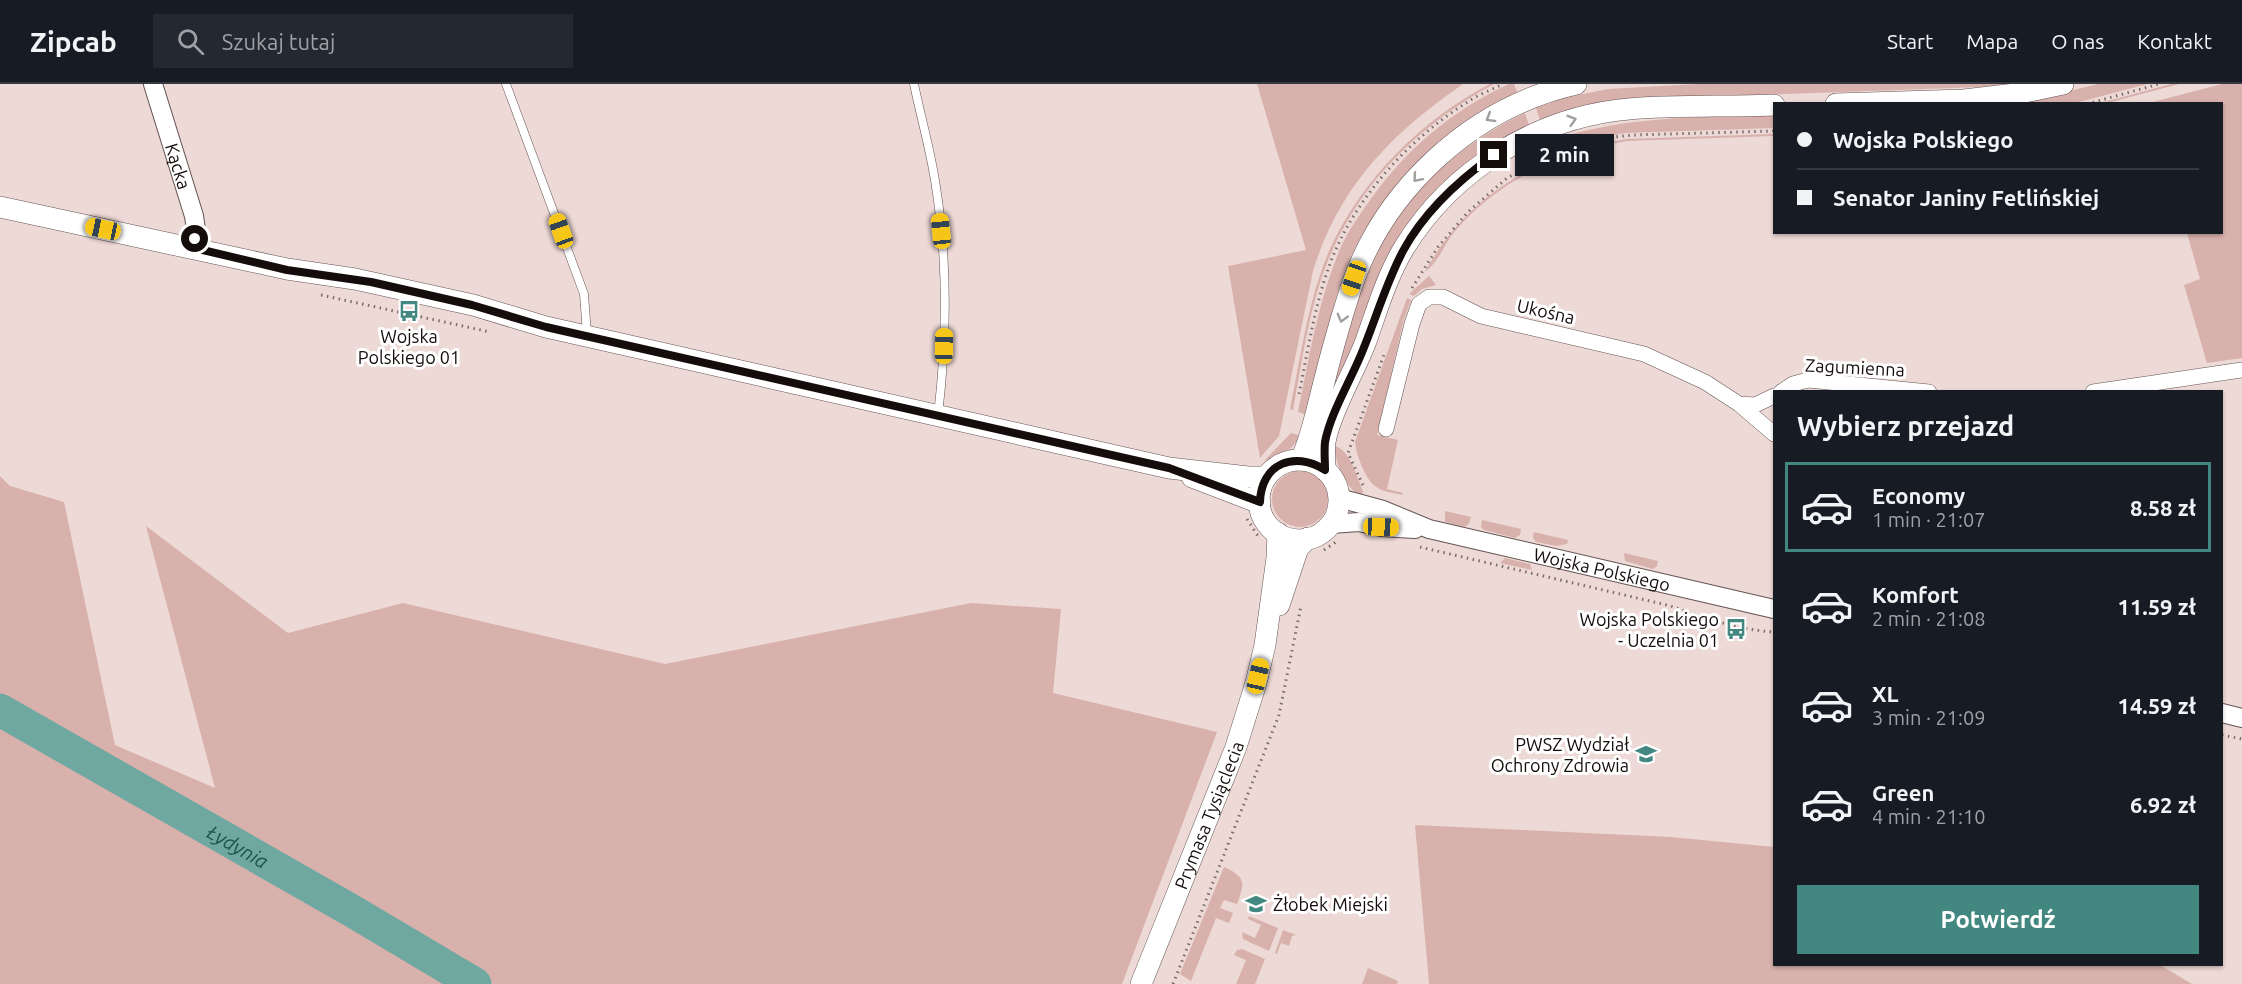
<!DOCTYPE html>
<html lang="pl">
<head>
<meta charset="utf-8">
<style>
	body { margin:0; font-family:Ubuntu,sans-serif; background:#242831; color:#f1f3f6; height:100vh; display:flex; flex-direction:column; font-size:22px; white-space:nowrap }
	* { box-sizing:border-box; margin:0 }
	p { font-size:20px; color:#9ea1a6 }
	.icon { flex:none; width:33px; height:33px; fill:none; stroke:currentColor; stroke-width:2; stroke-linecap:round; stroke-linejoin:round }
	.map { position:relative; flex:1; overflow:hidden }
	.drawer { position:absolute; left:1773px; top:306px; width:450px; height:576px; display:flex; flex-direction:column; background:#171b24; border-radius:0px; box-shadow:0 2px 4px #0004 }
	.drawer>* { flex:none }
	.top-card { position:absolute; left:1773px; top:18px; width:450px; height:132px; border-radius:0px; box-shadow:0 2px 4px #0004; display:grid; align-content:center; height:132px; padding:0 24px; background:#171b24 }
	.end { position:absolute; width:27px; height:27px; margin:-14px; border:8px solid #140d0c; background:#fff; box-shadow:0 0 0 3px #fff }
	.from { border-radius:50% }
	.bubble { position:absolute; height:42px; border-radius:0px; background:#171b24; box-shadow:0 2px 4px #0004; font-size:20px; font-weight:600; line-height:42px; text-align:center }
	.car { position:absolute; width:18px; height:36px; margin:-18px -9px; border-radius:8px; box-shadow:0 0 4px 2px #0007; background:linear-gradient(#f5c518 24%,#345 0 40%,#f5c518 0 76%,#345 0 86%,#f5c518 0) }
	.top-card b { display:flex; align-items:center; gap:21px; height:57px; font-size:22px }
	.top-card b+b { border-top:2px solid #363941 }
	.top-card i { width:15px; height:15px; background:#f1f3f6 }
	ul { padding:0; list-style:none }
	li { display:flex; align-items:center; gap:18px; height:90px; margin:0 12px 9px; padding:0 12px; border:3px solid transparent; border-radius:0px }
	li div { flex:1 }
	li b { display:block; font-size:22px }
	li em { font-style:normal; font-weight:600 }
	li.active { border-color:#428881 }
	li>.icon { width:54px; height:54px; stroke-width:1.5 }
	h2 { padding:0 24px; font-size:27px; line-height:72px }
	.action { display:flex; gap:12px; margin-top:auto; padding:12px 24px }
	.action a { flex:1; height:69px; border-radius:0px; background:#428881; color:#fff; font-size:24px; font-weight:600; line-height:69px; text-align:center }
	header { display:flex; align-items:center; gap:36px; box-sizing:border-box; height:84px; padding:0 30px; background:#171b24; border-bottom:2px solid #363941 }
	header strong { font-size:28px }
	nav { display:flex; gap:33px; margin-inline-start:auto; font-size:21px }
	.search { width:420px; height:54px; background:#242831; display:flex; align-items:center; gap:15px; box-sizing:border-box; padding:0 21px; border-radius:0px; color:#9ea1a6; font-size:22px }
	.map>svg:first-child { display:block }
	.green { fill:#d9b1ac }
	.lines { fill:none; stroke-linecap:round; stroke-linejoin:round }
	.river { stroke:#6ea8a1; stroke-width:33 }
	.service-casing { stroke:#645351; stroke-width:9 }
	.minor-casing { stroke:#645351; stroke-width:16 }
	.tertiary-casing { stroke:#645351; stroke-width:20 }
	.secondary-casing { stroke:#645351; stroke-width:22 }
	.path { stroke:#796c6a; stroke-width:3; stroke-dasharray:1.5 4.5; stroke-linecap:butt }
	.service { stroke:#fff; stroke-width:8 }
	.minor { stroke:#fff; stroke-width:15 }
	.tertiary { stroke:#fff; stroke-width:18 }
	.secondary { stroke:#fff; stroke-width:21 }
	.oneway { stroke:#a19e9e }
	.route { stroke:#140d0c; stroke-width:8 }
	.labels { text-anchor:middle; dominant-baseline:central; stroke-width:6; stroke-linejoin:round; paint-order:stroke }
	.street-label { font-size:18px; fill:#140d0c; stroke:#fff }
	.poi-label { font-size:18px; fill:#140d0c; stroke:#fff; text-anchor:end }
	.water-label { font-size:20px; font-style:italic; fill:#20534e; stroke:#fff }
</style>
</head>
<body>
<header>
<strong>Zipcab</strong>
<div class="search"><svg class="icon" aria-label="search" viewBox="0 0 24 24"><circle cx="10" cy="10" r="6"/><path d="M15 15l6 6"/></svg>Szukaj tutaj</div>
<nav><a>Start</a><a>Mapa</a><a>O nas</a><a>Kontakt</a></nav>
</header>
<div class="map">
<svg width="2242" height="900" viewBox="0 0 2242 900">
	<rect width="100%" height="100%" fill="#edd9d6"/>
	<path class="green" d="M1257,0H1463C1392,49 1339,102 1313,187L1279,352L1260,374L1228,182L1306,166Z
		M1490,0H1494C1425,37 1364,94 1332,167C1310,216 1303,273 1293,326L1290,325C1301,272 1308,215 1330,165C1362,95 1422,35 1490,0Z
		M1509,0H1514L1518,10C1492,24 1465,36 1443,55C1401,90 1363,138 1344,190C1327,235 1320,285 1310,332L1298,328C1309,273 1318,217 1340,165C1347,149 1358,133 1368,119C1404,67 1452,26 1509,0Z
		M1699,0H2007L1981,3L1755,11L1597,20L1540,36L1536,24L1568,13L1608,5Z
		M2098,0H2148L2075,19L2016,20Z
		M2171,0H2179L2108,19H2100Z
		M2222,0H2242V274L2207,279L2184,201L2200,195L2187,149L2222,148V20L2149,19Z
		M1525,29L1529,41C1489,61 1462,82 1430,114L1332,319L1321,336C1335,290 1347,242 1364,196C1391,121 1454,62 1525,29Z
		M1774,31V44L1624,49L1580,58L1578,53L1570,52L1550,57C1621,32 1699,33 1774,31Z
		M1774,50V52L1627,57L1583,65L1582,64L1626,55Z
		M1576,66L1575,68C1528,85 1488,109 1455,147C1445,159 1438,179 1425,188C1428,181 1435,172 1439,165C1472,117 1521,84 1576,66Z
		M1429,192L1436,201L1422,205L1414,212L1409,210Z
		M1407,214L1411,216L1404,235L1377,351L1398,356L1387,405L1403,409V411C1394,409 1382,408 1375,402C1365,395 1356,370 1355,358Z
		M1291,349L1302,352L1290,365L1264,377Z
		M1335,362C1350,366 1357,393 1363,407L1362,413C1345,403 1335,381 1335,362Z
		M1272 415a28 28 0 1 1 56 0a28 28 0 1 1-56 0Z
		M0,392L10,402L64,418L115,661L215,704L146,442L288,549L403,519L665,580L971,519L1061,525L1053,609L1217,648L1122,900H0Z
		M1445,427L1471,433L1469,440L1464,443L1445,438Z
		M1482,436L1521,445L1520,451L1515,454L1484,446L1481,443Z
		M1534,448L1568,456L1567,460L1557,462L1536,458L1533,454Z
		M1624,469L1658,477L1657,482L1653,485L1625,477Z
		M1505,474L1530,480L1532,486L1500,479Z
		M1415,741L1671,753L1774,763V880L2160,881L2192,900H1429Z
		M1224,783C1246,793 1245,799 1237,820L1224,816L1220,824L1233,829L1229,839L1216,834L1191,897L1180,890Z
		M1249,832L1278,844L1269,867L1243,855L1242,848L1255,854L1261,841L1248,835Z
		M1283,846L1296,851L1292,852L1289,862L1281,859L1277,870L1275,869Z
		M1242,865L1265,875L1255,900H1236L1246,876L1234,871L1237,866Z
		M1368,884L1398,897L1397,900H1362Z"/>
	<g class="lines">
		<path class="river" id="s1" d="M0,626L354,828L475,900"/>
		<defs>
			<path id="service" d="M506,0L584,210L587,250
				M914,0C921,34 931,68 936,103C948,179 947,255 938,331"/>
			<path id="minor" d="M1781,308L1793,300L1808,296L1929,308
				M2093,308L2242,286
				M1739,320L1755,321L1774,312
				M1386,345L1412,240L1419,220L1429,213H1443L1481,232L1644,270L1705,298L1739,320L1774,350"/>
			<g id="tertiary">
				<path id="s2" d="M153,0L194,132L196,146L194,164"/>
				<path id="s3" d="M1339,414L1383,426L1429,445L1774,525"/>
				<path d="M1331,440L1359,438L1381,443L1415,445"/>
				<path d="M2222,629L2242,634"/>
			</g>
			<g id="secondary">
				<path d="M1836,20L1964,16L2015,10L2063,0"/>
				<path d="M0,123L287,185L355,195L473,221L546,243L1169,384L1248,393H1266"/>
				<path d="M1301,376C1311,354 1316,330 1322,306C1330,274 1339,241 1349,210C1381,107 1471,24 1576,0"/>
				<circle cx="1299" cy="416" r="40"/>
				<path d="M1325,386C1325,376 1324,367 1325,358C1330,329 1355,286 1366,257C1377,226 1387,192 1404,164C1452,86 1537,33 1629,25C1677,21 1726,23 1774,21"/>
				<path d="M1192,393L1260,419"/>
				<path d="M1279,521L1298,464L1308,454"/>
				<path id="s4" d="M1141,900L1236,663L1256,599L1265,561L1277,474L1278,449"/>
			</g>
		</defs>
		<use href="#service" class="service-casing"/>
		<use href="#minor" class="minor-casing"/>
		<use href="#tertiary" class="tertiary-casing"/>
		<use href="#secondary" class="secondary-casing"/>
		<path class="path" d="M2087,20L2159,0
			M1412,204L1438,163L1468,128L1507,94L1534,80L1578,62L1604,54L1633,51L1774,47
			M321,211L490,248
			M1299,310C1308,266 1315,219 1331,177C1356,113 1409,55 1466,19C1477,11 1491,6 1503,0
			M1363,401L1348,369L1385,268
			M1247,435L1258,452
			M1420,463L1671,522C1704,534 1739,546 1774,548
			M1324,466L1336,458
			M2222,651L2242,655
			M1173,900L1279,631L1301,522"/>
		<use href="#service" class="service"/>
		<use href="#minor" class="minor"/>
		<use href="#tertiary" class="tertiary"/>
		<use href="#secondary" class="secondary"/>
	</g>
	<defs><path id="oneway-chevron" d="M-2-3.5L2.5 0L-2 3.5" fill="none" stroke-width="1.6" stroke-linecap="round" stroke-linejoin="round" transform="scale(1.5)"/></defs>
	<g class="oneway">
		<use href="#oneway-chevron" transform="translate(1490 34) rotate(149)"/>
		<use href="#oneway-chevron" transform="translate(1572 36) rotate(-17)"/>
		<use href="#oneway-chevron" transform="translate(1417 94) rotate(131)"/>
		<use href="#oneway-chevron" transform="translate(1342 234) rotate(105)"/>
	</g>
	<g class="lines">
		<path class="route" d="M195,155L194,164L287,186L371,198L472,221L546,243L1169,384L1260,418C1261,380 1294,366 1325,386C1325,376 1324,367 1325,358C1330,331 1349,299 1360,273C1375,238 1385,201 1403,167C1424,128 1459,96 1494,71"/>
	</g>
	<defs>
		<symbol id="bus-bare" viewBox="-9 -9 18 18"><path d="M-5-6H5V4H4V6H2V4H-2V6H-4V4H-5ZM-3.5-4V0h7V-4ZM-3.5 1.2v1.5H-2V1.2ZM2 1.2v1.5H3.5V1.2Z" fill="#428881" stroke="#fff" stroke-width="2.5" paint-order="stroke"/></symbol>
		<symbol id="university-bare" viewBox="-9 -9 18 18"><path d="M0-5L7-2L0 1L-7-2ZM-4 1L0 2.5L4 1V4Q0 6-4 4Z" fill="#428881" stroke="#fff" stroke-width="2.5" paint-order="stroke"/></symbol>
		<symbol id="school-bare" viewBox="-9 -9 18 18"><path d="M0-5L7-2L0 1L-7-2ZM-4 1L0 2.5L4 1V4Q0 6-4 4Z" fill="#428881" stroke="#fff" stroke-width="2.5" paint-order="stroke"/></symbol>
	</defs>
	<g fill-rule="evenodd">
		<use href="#bus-bare" x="394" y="212" width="30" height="30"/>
		<use href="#bus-bare" x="1721" y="530" width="30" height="30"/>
		<use href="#university-bare" x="1631" y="655" width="30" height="30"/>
		<use href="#school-bare" x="1241" y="805" width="30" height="30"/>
	</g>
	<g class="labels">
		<g class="street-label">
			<text stroke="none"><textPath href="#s2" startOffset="86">Kącka</textPath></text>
			<text transform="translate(1546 227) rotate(13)">Ukośna</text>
			<text transform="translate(1855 283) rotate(3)">Zagumienna</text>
			<text stroke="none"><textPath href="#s3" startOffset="273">Wojska Polskiego</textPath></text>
			<text stroke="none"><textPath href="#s4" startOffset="182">Prymasa Tysiąclecia</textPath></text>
		</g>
		<g class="poi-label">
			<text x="409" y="252" text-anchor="middle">Wojska<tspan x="409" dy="21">Polskiego 01</tspan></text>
			<text x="1719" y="535">Wojska Polskiego<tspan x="1719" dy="21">- Uczelnia 01</tspan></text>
			<text x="1629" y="660">PWSZ Wydział<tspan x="1629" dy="21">Ochrony Zdrowia</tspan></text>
			<text x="1273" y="820" text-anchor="start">Żłobek Miejski</text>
		</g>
		<g class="water-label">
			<text stroke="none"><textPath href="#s1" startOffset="274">Łydynia</textPath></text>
		</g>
	</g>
</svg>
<i class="end from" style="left:195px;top:155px"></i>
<i class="end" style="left:1494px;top:71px"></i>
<div class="bubble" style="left:1515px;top:50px;width:99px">2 min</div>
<i class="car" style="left:103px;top:145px;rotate:282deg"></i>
<i class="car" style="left:561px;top:147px;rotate:340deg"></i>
<i class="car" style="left:941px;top:147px;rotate:354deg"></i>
<i class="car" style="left:1354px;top:194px;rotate:199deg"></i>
<i class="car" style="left:944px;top:262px;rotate:1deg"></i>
<i class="car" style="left:1381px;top:443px;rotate:92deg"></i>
<i class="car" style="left:1258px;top:592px;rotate:13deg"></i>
<div class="top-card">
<b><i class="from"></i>Wojska Polskiego</b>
<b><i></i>Senator Janiny Fetlińskiej</b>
</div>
<section class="drawer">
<h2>Wybierz przejazd</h2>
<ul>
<li class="active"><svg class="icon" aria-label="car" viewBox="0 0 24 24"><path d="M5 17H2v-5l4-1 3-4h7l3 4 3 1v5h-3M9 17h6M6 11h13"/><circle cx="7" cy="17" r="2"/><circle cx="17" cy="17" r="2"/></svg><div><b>Economy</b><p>1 min · 21:07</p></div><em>8.58 zł</em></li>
<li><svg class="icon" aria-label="car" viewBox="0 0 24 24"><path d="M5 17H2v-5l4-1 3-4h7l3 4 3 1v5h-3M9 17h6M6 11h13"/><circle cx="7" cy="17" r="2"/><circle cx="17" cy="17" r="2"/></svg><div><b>Komfort</b><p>2 min · 21:08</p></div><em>11.59 zł</em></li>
<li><svg class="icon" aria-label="car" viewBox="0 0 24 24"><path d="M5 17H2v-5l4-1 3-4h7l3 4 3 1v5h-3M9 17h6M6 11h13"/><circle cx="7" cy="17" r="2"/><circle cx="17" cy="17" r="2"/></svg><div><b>XL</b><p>3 min · 21:09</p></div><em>14.59 zł</em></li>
<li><svg class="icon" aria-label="car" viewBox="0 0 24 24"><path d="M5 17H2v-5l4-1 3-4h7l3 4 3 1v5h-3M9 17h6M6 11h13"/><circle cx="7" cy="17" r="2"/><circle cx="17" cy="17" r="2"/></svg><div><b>Green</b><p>4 min · 21:10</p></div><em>6.92 zł</em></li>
</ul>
<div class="action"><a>Potwierdź</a></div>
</section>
</div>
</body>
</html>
